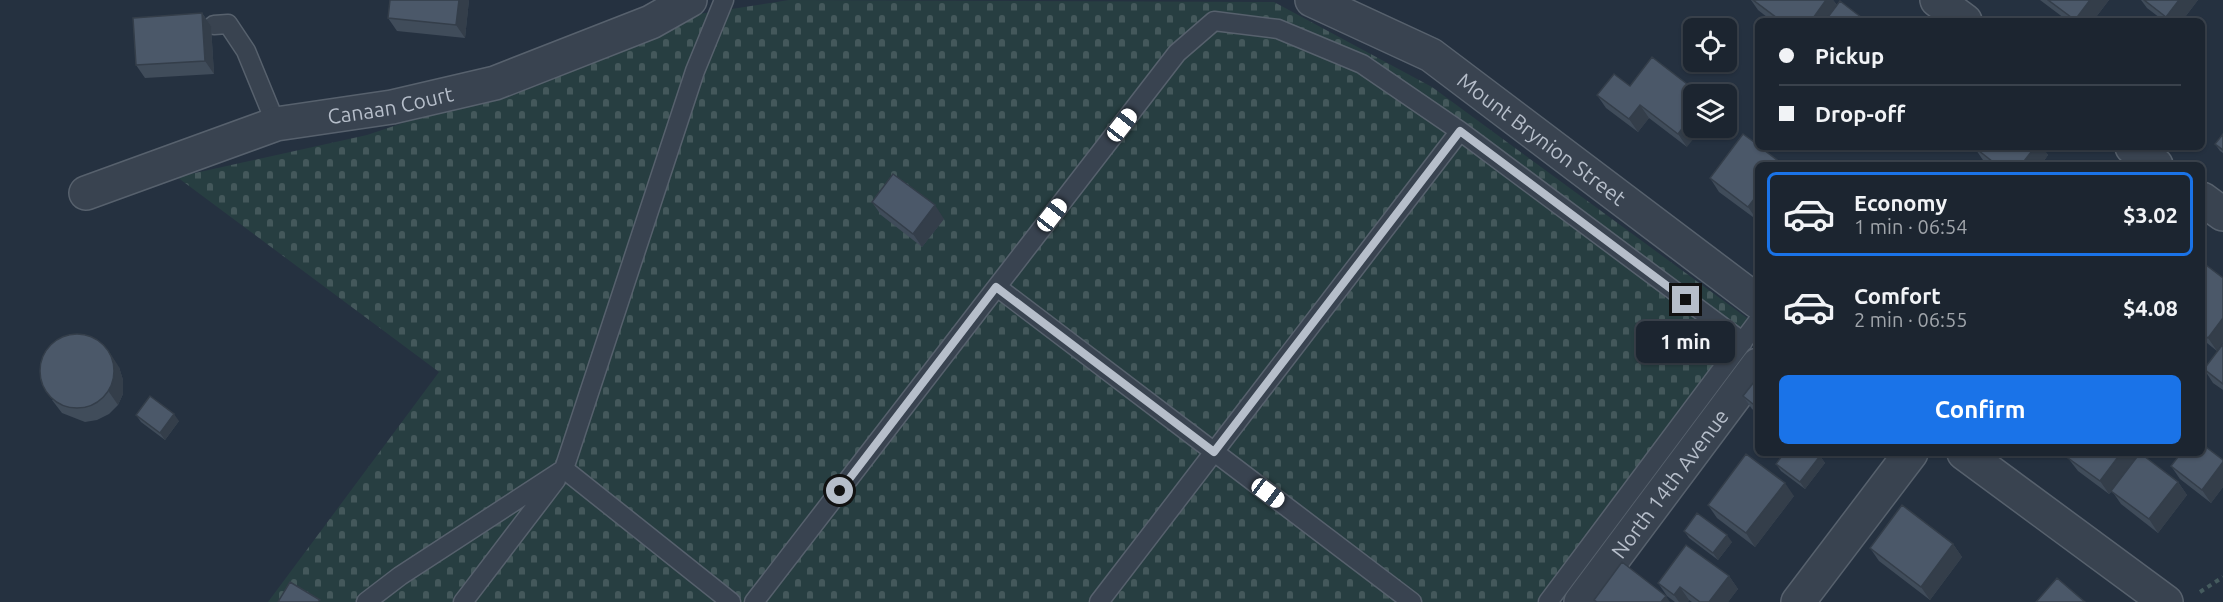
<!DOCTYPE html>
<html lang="en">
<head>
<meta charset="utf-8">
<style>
	body { margin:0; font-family:Ubuntu,sans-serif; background:#29313c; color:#f1f3f6; height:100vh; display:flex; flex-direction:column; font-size:22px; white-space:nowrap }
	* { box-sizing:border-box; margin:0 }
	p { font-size:20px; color:#a0a5ab }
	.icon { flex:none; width:33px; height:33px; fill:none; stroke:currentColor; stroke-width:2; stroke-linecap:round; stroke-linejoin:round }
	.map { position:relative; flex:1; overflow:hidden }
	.side { position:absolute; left:1755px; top:162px; width:450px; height:294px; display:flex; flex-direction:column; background:#1c2530; border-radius:9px; box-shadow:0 2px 4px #0004,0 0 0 2px #3a424c }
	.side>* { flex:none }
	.banner { position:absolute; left:1755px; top:18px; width:450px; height:132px; border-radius:9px; box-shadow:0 2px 4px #0004,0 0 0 2px #3a424c; display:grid; align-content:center; height:132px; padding:0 24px; background:#1c2530 }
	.buttons { position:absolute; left:1683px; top:18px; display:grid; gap:12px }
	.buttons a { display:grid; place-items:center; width:54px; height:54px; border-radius:9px; background:#1c2530; box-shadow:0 2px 4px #0004,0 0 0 2px #3a424c; font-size:30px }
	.end { position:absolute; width:27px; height:27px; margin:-14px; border:8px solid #b6beca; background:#111; box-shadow:0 0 0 3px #111 }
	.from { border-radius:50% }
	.bubble { position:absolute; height:42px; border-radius:9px; background:#1c2530; box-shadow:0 2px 4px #0004,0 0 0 2px #3a424c; font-size:20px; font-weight:600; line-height:42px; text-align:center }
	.car { position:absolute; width:18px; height:36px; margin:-18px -9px; border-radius:8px; box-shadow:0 0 4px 2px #0007; background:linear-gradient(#fff 24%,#345 0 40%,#fff 0 76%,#345 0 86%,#fff 0) }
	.banner b { display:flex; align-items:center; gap:21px; height:57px; font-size:22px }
	.banner b+b { border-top:2px solid #3a424c }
	.banner i { width:15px; height:15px; background:#f1f3f6 }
	ul { padding:10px 0 0; list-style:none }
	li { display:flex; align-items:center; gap:18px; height:84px; margin:0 12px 9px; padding:0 12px; border:3px solid transparent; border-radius:9px }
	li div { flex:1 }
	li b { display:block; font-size:22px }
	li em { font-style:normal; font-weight:600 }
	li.on { border-color:#1a73e8 }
	li>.icon { width:54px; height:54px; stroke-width:1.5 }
	.primary-button { display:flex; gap:12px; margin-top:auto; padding:12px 24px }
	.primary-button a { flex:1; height:69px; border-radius:9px; background:#1a73e8; color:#fff; font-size:24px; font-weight:600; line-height:69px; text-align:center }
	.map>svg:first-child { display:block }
	.cemetery { fill:url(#cemetery-stones) }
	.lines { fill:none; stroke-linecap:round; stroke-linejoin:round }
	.service-casing { stroke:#57616d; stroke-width:21 }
	.minor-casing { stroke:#57616d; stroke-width:36 }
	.tertiary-casing { stroke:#57616d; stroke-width:36 }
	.path { stroke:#455b5e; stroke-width:4; stroke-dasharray:4.5 4.5; stroke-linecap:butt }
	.service { stroke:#394350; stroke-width:18 }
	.minor { stroke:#394350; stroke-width:33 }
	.tertiary { stroke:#394350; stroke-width:33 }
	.wall { fill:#404c5a }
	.shaded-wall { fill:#343e4a }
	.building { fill:#4b5869; stroke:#343e4a; stroke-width:1.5 }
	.route { stroke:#b6beca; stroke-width:8 }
	.labels { text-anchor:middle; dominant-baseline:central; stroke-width:4.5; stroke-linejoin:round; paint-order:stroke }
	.street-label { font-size:21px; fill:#b6beca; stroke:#1e2835 }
</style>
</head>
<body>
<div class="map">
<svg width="2223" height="602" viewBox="0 0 2223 602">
	<defs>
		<pattern id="cemetery-stones" width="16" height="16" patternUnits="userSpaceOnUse" patternTransform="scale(1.5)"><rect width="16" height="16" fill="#273e41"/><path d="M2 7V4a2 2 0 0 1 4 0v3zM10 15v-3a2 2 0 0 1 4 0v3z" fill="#44585b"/></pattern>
	</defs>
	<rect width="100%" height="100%" fill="#253140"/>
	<path class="cemetery" d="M789,0L1274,2L1432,87L1758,326V337L1557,602H268L439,372L177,177L367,135L523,83L686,16Z"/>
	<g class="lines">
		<defs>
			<path id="service" d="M724,0L695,71L564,469L731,602
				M214,25L228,24L246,51L276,124
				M997,287L1412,602
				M366,602L400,576L564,469
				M463,602L556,480
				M754,602L1177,53L1214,21L1278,29L1362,64L1460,131L1743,342
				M1099,602L1460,131
				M1548,602L1758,321"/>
			<g id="minor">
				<path d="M1937,0L1965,21"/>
				<path d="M2132,147L2156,165"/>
				<path id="s1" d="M86,193L276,124L392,107L495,83L651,22L690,0"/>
				<path d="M2202,199L2223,214"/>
				<path id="s2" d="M1581,602L1758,365"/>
				<path d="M1798,602L1911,453"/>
			</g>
			<g id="tertiary">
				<path id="s3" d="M1312,0L1431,55L1758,302"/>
				<path d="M1964,453L2166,602"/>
			</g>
		</defs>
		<use href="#service" class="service-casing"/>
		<use href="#minor" class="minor-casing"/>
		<use href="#tertiary" class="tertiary-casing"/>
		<path class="path" d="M2200,592L2223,577"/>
		<use href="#service" class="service"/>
		<use href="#minor" class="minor"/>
		<use href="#tertiary" class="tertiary"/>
	</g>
	<path class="wall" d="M469,0L465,38L397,31L388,18Z
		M1751,0H1833L1837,5L1866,21H1772L1758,10Z
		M2040,0H2109L2093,21H2068Z
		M2141,0H2198L2182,21H2164L2147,8Z
		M202,13L211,26L214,74L145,78L136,65Z
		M1652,57L1687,147L1649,118L1638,132L1606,108L1597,95L1630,86Z
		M1743,134L1758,145V147H1760L1783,165H1758L1757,220L1719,192L1710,178Z
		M2223,134V153L2220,151L2215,144Z
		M1974,147H2042L2048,155L2041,165H1989L1983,160Z
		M872,202L944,219L922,247L881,215Z
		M2202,262L2217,351L2202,339Z
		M2223,344V390L2213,383L2204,369Z
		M119,367L123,380V394L118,405L109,414L97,420L85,422L62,413L52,400Z
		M1758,377V422L1754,417L1757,413L1752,409L1743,396Z
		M136,415L179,421L165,440L141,422Z
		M1820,456L1825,463L1805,489L1781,471L1776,464Z
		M2068,458L2178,482L2187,495L2158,533L2121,504L2112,491L2109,494L2078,471Z
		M2223,460V487L2211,503L2180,479L2171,466Z
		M1794,496L1755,547L1717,518L1708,505Z
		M1684,531L1732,542L1718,560L1689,538Z
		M1953,544L1962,557L1930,600L1879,561L1870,548Z
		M1729,576L1738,589L1728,602H1692L1689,600L1688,602H1675L1667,596L1658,583Z"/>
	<path class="shaded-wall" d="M459,0H469L465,38L456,25Z
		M1826,0H1833L1839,8L1830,21H1811Z
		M2090,0H2109L2093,21H2075V20Z
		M2179,0H2198L2182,21H2169L2166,17Z
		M202,13L211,26L214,74L205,61Z
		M1640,105L1649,118L1638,132L1629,119Z
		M1694,113V128H1702L1687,147L1678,134Z
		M2035,147H2042L2048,155L2041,165H2021Z
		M1758,194V219L1757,220L1748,207Z
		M935,205L944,219L922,247L913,234Z
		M2223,318V343L2217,351L2208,338Z
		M110,353L119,367L123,380V394L118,405L109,392Z
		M174,414L179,421L165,440L160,433Z
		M2121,453H2140L2109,494L2100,481Z
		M1820,456L1825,463L1805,489L1800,482Z
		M2223,462V487L2211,503L2202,490Z
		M2178,482L2187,495L2158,533L2149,519Z
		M1785,483L1794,496L1755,547L1746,533Z
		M1727,535L1732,542L1718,560L1713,553Z
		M1953,544L1962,557L1930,600L1921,587Z
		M1729,576L1738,589L1728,602H1709Z
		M1680,587L1689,600L1688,602H1679L1674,595Z
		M1666,596L1670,602H1661Z"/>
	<path class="building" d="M390,0H459L456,25L388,18Z
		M1753,0H1826L1811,21H1781Z
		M2048,0H2090L2075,20Z
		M2144,0H2179L2166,17Z
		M1840,1L1866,21H1825Z
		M202,13L205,61L136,65L133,18Z
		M1652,57L1700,94H1694V113L1678,134L1640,105L1629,119L1597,95L1614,74L1630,86Z
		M1743,134L1758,145V147H1760L1781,163L1780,165H1758V194L1748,207L1710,178Z
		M2223,134V150L2215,144Z
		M1974,147H2035L2021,165H1997Z
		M893,174L935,205L913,234L872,202Z
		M2202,262L2223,278V318L2208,338L2202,333Z
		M40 371a37 37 0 1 1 74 0a37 37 0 1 1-74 0Z
		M2223,344V384L2204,369Z
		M1758,377V408L1743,396Z
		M150,396L174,414L160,433L136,415Z
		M1758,412V420L1754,417Z
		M2202,444L2223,460V462L2202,490L2171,466L2181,453H2202Z
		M1784,453H1816L1820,456L1800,482L1776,464Z
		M2072,453H2121L2100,481L2068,458Z
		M2140,453L2178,482L2149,519L2111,491Z
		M1746,454L1785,483L1746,533L1708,505Z
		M1902,505L1953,544L1921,587L1870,548Z
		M1697,513L1727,535L1713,553L1684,531Z
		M1686,545L1729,576L1709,602H1700L1680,587L1674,595L1658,583Z
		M1622,562L1666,596L1661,602H1597L1594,600Z
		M2057,578L2085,602H2036Z
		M290,582L320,600L318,602H278Z"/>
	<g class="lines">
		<path class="route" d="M840,491L996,287L1214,452L1460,131L1686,300"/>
	</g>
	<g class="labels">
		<g class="street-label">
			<text stroke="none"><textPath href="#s1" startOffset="318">Canaan Court</textPath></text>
			<text stroke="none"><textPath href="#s3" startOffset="270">Mount Brynion Street</textPath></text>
			<text stroke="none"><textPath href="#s2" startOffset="148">North 14th Avenue</textPath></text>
		</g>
	</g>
</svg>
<div class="buttons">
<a><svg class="icon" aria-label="locate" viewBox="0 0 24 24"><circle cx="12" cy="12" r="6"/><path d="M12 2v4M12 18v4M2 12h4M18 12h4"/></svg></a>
<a><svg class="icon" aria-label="layers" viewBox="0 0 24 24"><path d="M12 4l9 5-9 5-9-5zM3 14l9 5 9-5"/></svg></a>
</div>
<i class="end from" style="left:840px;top:491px"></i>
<i class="end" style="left:1686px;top:300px"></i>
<div class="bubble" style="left:1636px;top:321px;width:99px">1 min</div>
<i class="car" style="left:1122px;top:125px;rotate:38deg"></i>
<i class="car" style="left:1052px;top:215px;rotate:38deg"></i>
<i class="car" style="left:1268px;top:493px;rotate:127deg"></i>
<div class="banner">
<b><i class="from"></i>Pickup</b>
<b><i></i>Drop-off</b>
</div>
<section class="side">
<ul>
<li class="on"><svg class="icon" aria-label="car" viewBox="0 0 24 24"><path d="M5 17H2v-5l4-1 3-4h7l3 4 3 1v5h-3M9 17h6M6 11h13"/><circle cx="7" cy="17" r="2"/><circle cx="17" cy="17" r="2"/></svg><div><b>Economy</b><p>1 min · 06:54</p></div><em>$3.02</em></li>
<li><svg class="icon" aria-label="car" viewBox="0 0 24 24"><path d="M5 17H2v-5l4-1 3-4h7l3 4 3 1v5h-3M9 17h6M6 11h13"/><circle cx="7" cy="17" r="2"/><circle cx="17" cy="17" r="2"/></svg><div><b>Comfort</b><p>2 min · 06:55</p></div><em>$4.08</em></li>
</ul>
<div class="primary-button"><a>Confirm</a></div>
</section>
</div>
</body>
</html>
